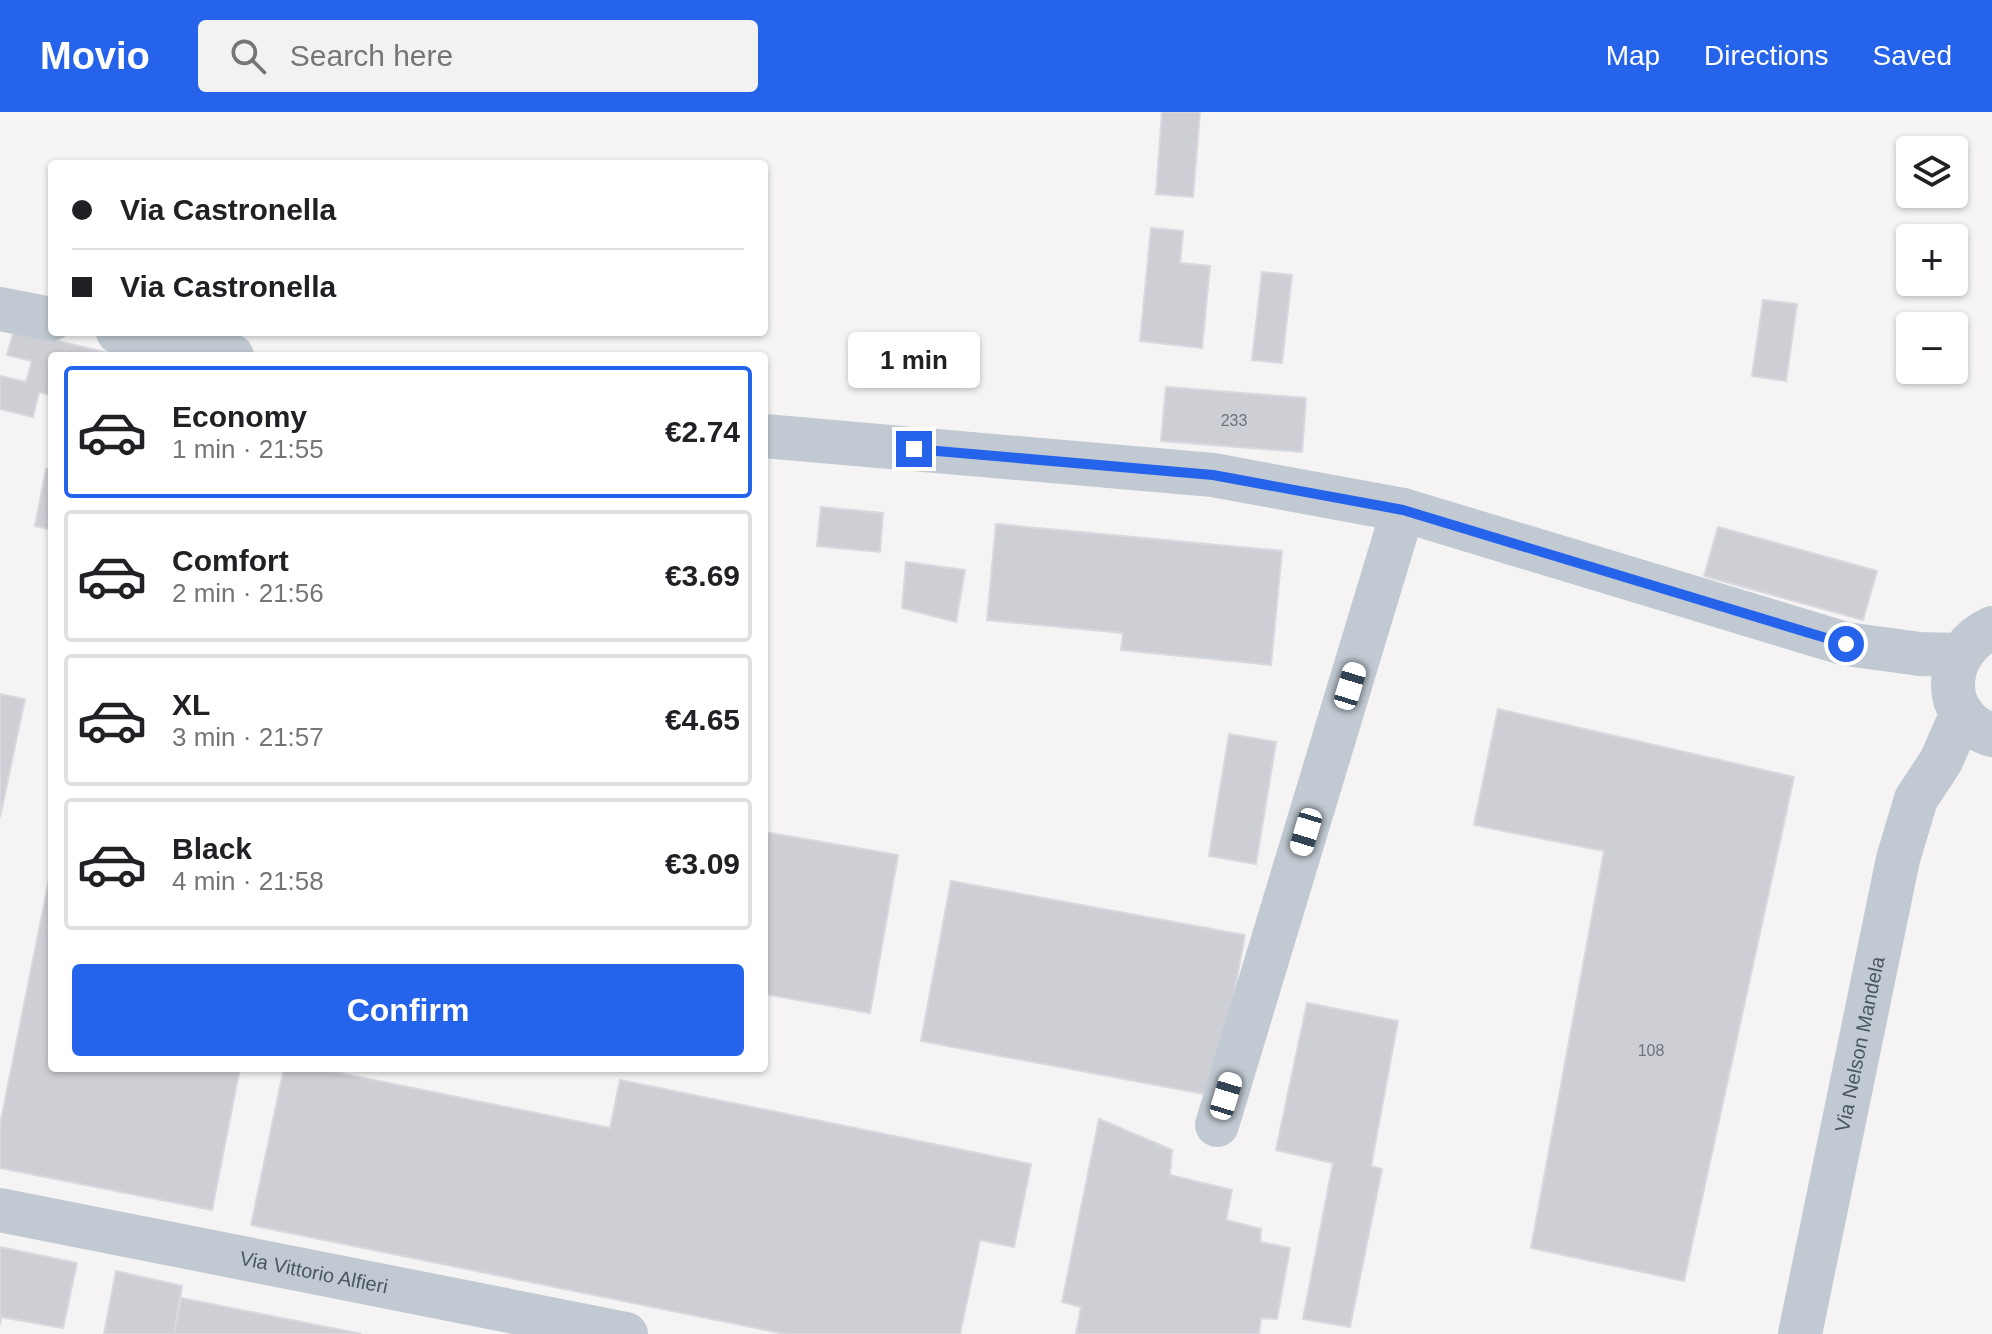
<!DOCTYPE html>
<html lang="en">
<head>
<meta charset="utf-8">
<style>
	body { margin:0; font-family:Helvetica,sans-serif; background:#f2f2f2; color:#202124; height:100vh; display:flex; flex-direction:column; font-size:30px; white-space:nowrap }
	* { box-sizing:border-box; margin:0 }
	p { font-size:26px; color:#757577 }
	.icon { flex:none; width:44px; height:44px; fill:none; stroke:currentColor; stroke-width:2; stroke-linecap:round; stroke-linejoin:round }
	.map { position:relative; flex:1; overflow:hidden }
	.panel { position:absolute; left:48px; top:240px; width:720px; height:720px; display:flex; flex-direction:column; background:#fff; border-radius:8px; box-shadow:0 2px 6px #0004 }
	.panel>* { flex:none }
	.guide { position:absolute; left:48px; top:48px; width:720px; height:176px; border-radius:8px; box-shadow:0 2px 6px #0004; display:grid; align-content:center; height:176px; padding:0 24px; background:#fff }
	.fabs { position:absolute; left:1896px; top:24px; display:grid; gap:16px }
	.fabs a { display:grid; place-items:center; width:72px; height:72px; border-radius:8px; background:#fff; box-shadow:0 2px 6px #0004; font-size:40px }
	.end { position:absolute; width:36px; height:36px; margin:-18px; border:10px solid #2563eb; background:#fff; box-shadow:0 0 0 4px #fff }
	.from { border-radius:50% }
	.bubble { position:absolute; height:56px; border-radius:8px; background:#fff; box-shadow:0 2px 6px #0004; font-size:26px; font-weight:700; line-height:56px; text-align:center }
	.car { position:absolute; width:24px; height:48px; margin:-24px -12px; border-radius:10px; box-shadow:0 0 6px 2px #0007; background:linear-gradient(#fff 24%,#345 0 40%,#fff 0 76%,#345 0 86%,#fff 0) }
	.guide b { display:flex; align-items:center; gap:28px; height:76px; font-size:30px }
	.guide b+b { border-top:2px solid #e0e0e0 }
	.guide i { width:20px; height:20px; background:#202124 }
	ul { padding:14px 0 0; list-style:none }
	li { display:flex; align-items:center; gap:24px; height:132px; margin:0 16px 12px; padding:0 8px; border:4px solid #e0e0e0; border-radius:8px }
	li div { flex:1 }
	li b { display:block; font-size:30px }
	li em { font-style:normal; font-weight:700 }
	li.active { border-color:#2563eb }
	li>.icon { width:72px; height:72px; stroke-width:1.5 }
	.primary-button { display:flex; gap:16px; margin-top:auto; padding:16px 24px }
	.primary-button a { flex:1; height:92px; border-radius:8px; background:#2563eb; color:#fff; font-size:32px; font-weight:700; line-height:92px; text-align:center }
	header { display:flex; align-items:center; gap:48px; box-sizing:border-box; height:112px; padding:0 40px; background:#2563eb; color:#fff }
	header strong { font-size:38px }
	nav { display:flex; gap:44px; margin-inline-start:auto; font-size:28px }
	.search { width:560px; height:72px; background:#f2f2f2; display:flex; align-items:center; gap:20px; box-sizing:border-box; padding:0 28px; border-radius:8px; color:#757577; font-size:30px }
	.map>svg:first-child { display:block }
	.building { fill:#cdcfd5; stroke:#d7d9de; stroke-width:2 }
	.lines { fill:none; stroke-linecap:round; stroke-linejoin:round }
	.minor { stroke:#c1cad2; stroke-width:44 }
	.route { stroke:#2563eb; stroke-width:10 }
	.labels { text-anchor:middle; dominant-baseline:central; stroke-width:6; stroke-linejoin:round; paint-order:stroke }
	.number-label { font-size:16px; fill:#6b747e }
	.street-label { font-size:20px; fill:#4a5661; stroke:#fff }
</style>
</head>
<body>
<header>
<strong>Movio</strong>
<div class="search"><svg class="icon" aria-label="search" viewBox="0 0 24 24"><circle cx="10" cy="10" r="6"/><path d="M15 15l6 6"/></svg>Search here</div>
<nav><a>Map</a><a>Directions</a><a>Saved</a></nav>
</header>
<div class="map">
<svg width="1992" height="1222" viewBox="0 0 1992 1222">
	<rect width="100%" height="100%" fill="#f5f3f3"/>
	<path class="building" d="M1162,0H1200L1193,85L1156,82Z
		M1151,116L1183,119L1180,151L1210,154L1202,236L1140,229Z
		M1262,160L1292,163L1282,251L1252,248Z
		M1763,188L1797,192L1786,269L1752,264Z
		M14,218L120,244H52V284L39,280L33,305L0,297V264L26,270L32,249L7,243Z
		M1166,275L1306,286L1302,340L1161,329Z
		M46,357L52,358V418L35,414Z
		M821,395L883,401L880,440L817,434Z
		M996,412L1282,439L1271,553L1121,538L1123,521L987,508Z
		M1718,415L1877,459L1863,508L1704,464Z
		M906,450L965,458L956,510L902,496Z
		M0,582L25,587L0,705Z
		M1498,597L1794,665L1684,1169L1531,1136L1604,739L1474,713Z
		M1229,622L1276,630L1256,752L1209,744Z
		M764,720L898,743L870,901L764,882Z
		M52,753V956H240L212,1098L0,1056V1013Z
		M951,769L1245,823L1215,984L921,929Z
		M1307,891L1398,909L1371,1054L1382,1057L1350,1215L1303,1207L1333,1051L1276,1038Z
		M284,956H315L610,1016L620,968L1031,1052L1014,1135L980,1128L960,1222H785L251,1113Z
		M1099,1007L1172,1038L1170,1063L1232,1078L1226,1108L1261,1117L1260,1130L1290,1136L1277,1207L1261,1206L1259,1222H1076L1081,1195L1062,1190Z
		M0,1135L77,1151L63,1216L1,1205L0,1213Z
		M116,1159L182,1174L174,1222H104Z
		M181,1186L362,1222H174Z"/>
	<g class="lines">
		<g class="minor">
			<path d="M0,197L52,207"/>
			<path d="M118,220L232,244"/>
			<path d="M764,324L1213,363L1403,398L1846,532L1920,542L1960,543"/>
			<path d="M1992,516C1943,538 1937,605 1992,623"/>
			<path d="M1217,1013L1403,398"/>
			<path id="s1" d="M0,1098L626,1222"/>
			<path id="s2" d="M1800,1222L1898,747L1916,687L1941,649L1962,601"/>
		</g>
	</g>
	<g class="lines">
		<path class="route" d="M914,337L1213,363L1403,398L1846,532"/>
	</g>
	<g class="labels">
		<g class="number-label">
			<text x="1234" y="308">233</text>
			<text x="1651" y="938">108</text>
		</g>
		<g class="street-label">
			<text stroke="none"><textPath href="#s2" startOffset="296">Via Nelson Mandela</textPath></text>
			<text stroke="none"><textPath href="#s1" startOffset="320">Via Vittorio Alfieri</textPath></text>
		</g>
	</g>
</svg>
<div class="fabs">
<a><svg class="icon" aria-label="layers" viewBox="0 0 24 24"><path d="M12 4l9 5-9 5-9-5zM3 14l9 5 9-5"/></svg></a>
<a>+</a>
<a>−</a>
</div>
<i class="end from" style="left:1846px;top:532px"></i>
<i class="end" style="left:914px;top:337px"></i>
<div class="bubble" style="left:848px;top:220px;width:132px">1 min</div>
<i class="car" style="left:1350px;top:574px;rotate:17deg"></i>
<i class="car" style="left:1306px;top:720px;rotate:197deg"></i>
<i class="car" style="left:1226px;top:984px;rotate:17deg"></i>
<div class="guide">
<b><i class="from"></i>Via Castronella</b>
<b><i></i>Via Castronella</b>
</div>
<section class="panel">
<ul>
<li class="active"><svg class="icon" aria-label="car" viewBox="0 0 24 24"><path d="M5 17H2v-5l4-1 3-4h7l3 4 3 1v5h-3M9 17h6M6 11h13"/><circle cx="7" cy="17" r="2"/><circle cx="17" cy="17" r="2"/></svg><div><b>Economy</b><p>1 min · 21:55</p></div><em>€2.74</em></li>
<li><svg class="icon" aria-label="car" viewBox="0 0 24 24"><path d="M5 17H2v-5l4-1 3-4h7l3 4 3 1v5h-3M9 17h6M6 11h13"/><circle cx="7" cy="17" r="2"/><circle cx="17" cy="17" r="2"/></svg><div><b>Comfort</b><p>2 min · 21:56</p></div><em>€3.69</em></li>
<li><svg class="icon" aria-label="car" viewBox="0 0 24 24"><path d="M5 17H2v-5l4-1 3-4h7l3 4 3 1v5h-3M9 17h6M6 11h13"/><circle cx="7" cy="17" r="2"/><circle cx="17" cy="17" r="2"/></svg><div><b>XL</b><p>3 min · 21:57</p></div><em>€4.65</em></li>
<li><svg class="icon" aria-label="car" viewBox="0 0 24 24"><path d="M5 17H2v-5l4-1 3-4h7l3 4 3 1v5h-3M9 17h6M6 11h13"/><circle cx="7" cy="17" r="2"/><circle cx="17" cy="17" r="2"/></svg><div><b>Black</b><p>4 min · 21:58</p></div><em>€3.09</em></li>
</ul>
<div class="primary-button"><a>Confirm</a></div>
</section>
</div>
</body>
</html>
